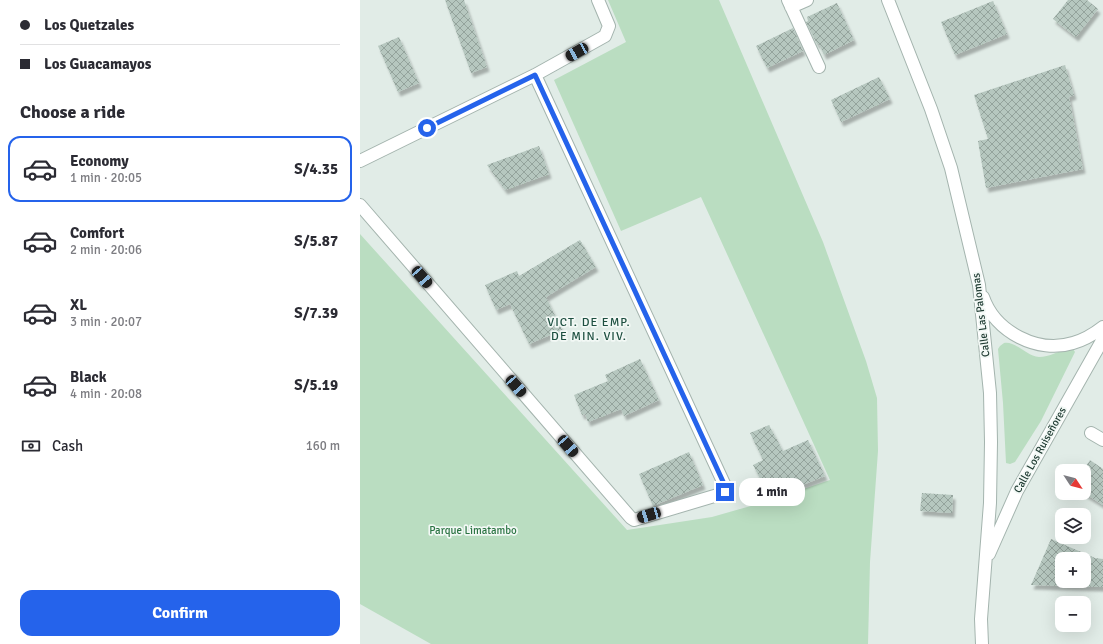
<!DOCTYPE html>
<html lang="en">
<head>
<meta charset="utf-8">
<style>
	body { margin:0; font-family:Signika,sans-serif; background:#f2f2f3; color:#2b2b33; height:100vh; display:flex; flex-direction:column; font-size:15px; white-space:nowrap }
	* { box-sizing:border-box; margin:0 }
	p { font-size:13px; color:#7c7c81 }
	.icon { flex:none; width:22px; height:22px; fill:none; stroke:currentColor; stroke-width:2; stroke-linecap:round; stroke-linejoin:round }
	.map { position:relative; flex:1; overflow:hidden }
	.side { display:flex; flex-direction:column; background:#fff; width:360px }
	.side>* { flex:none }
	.guide { display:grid; align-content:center; height:88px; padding:0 20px; background:#fff }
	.needle { width:26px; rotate:126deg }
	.fabs { position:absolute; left:695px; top:464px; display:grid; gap:8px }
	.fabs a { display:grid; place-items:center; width:36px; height:36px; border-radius:8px; background:#fff; box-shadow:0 4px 16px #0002; font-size:20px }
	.end { position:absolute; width:18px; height:18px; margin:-9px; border:5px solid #2563eb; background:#fff; box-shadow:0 0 0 2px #fff }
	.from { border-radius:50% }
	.bubble { position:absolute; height:28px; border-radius:12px; background:#fff; box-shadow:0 4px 16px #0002; font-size:13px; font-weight:800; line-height:28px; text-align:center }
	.car { position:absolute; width:12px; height:24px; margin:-12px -6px; border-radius:5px; box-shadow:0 0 3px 1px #0007; background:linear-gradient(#222 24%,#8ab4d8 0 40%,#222 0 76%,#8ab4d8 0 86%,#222 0) }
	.guide b { display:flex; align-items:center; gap:14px; height:38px; font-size:15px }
	.guide b+b { border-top:1px solid #e1e1e2 }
	.guide i { width:10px; height:10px; background:#2b2b33 }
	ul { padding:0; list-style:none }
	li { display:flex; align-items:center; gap:12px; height:66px; margin:0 8px 6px; padding:0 12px; border:2px solid transparent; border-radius:12px }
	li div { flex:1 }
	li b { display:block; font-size:15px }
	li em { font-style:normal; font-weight:800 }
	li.active { border-color:#2563eb }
	li>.icon { width:36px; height:36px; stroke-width:1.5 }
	h2 { padding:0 20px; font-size:18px; line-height:48px }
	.pay { display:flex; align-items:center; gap:10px; height:44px; padding:0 20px; font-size:15px }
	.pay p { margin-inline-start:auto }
	.action { display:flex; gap:8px; margin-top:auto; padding:8px 20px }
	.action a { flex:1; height:46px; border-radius:12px; background:#2563eb; color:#fff; font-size:16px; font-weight:800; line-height:46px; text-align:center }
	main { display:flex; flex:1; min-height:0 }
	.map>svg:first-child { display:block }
	.park { fill:#baddc1 }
	.building { fill:url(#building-cross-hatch); fill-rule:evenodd; filter:url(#shadow) }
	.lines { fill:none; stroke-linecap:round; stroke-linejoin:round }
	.service-casing { stroke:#a4b4ae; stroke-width:14 }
	.minor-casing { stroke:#a4b4ae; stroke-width:14 }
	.service { stroke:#fff; stroke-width:12 }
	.minor { stroke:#fff; stroke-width:12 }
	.route { stroke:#2563eb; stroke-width:5 }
	.labels { text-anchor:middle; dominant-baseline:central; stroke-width:3.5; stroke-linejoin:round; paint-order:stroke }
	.street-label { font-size:11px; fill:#213d34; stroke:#f2f8f5 }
	.park-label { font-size:11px; fill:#2b7443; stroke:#f2f8f5 }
	.neighbourhood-label { font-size:12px; letter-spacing:1px; fill:#1d4f40; stroke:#f2f8f5 }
</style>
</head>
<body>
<main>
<section class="side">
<div class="guide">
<b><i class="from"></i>Los Quetzales</b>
<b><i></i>Los Guacamayos</b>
</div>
<h2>Choose a ride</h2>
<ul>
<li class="active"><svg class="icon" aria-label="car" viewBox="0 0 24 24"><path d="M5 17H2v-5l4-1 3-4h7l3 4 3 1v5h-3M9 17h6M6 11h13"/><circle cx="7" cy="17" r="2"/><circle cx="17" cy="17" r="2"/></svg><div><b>Economy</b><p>1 min · 20:05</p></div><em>S/4.35</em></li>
<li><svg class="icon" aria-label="car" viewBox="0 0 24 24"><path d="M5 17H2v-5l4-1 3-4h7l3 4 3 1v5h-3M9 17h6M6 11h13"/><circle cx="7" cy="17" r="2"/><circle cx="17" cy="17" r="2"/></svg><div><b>Comfort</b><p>2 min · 20:06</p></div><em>S/5.87</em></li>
<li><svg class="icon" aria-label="car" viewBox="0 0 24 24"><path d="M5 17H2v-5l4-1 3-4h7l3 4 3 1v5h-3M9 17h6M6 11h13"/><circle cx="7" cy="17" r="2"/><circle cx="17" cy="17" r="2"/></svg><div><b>XL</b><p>3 min · 20:07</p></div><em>S/7.39</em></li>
<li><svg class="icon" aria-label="car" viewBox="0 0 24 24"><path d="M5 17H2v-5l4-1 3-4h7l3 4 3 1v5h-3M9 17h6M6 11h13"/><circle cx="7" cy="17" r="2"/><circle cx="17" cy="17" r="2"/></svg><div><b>Black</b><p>4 min · 20:08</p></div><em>S/5.19</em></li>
</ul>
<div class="pay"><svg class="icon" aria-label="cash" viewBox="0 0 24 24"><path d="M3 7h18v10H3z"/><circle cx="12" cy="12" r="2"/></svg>Cash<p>160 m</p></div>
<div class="action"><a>Confirm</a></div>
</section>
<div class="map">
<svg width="743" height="644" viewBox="0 0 743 644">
	<defs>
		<pattern id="building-cross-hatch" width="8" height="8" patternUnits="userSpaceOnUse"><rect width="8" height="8" fill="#b6c7bf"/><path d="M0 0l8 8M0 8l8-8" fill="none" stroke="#94a39c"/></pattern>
		<filter id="shadow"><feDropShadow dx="2.5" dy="4.5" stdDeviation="1" flood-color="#0004"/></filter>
	</defs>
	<rect width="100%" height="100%" fill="#e1ece7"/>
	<path class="park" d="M248,0H359L463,242L506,361L517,398L518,451L510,562L508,644H71L0,604V234L267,530L352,517L408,501L470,480L341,197L261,231L194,80L266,42Z
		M644,343C656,341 666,356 679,357C689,357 700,351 709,347L713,349L715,352L681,421L655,462L650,464L646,463L643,403L638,349L640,346Z"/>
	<path class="building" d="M85,0H104L127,67L111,73Z
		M708,0H727L738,9L716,37L693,19Z
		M633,1L647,34L595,55L581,22Z
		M477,3L494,40L464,55L459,44H457L446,22L448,21L447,17Z
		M433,28L443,51L407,68L396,46Z
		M39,37L59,83L38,92L18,46Z
		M705,65L714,95L709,97L723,169L626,188L618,141L628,139L614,95Z
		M519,77L530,99L481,122L471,100Z
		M179,146L189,174L145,190L127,165Z
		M220,240L236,267L186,297L202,330L169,344L150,304L136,310L125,285L157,271L159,276Z
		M280,359L299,400L264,416L261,409L228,422L225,414L222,415L214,395L248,381L245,375Z
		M409,425L423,451L448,440L465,476L410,498L393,465L403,460L390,433Z
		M329,452L343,485L293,506L279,474Z
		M730,460L743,469V505L724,493V471H723Z
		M562,493L593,495L592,513L560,511Z
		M691,539L735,558L743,559V587L671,585ZM702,559H724V581H702Z"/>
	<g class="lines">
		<defs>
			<path id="service" d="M731,433L743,440"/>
			<path id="minor" d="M428,0L459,67
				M528,0L571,109L591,168L619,285L630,393L631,442L630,503L621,619L622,644
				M431,7L447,0
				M0,161L175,75L245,36L249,26L238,0
				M0,205L271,518L274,520L361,494L365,492L366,488L175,75
				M623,297C635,332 678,354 713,343C724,340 734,334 743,327
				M629,554L657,491L743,339"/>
		</defs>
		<use href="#service" class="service-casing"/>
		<use href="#minor" class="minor-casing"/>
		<use href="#service" class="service"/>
		<use href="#minor" class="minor"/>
	</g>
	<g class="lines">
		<path class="route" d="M67,128L175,75L366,488L365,492"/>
	</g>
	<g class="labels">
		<g class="street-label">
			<text transform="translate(621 315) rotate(-97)">Calle Las Palomas</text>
			<text transform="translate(680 450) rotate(-61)">Calle Los Ruiseñores</text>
		</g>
		<g class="park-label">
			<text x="113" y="530">Parque Limatambo</text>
		</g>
		<g class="neighbourhood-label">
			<text x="229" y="322">VICT. DE EMP.<tspan x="229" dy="14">DE MIN. VIV.</tspan></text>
		</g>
	</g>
</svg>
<div class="fabs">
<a><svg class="needle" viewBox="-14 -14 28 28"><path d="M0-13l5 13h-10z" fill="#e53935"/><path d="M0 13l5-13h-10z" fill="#7c7c81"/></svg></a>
<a><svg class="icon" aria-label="layers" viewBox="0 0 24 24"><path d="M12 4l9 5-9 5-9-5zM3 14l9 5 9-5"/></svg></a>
<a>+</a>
<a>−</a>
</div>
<i class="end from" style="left:67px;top:128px"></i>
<i class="end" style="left:365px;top:492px"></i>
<div class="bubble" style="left:379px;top:478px;width:66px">1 min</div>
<i class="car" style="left:217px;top:52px;rotate:241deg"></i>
<i class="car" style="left:62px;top:277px;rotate:139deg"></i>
<i class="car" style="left:156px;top:386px;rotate:139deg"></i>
<i class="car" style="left:208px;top:446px;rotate:139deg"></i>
<i class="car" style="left:289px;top:515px;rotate:254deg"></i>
</div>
</main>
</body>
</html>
